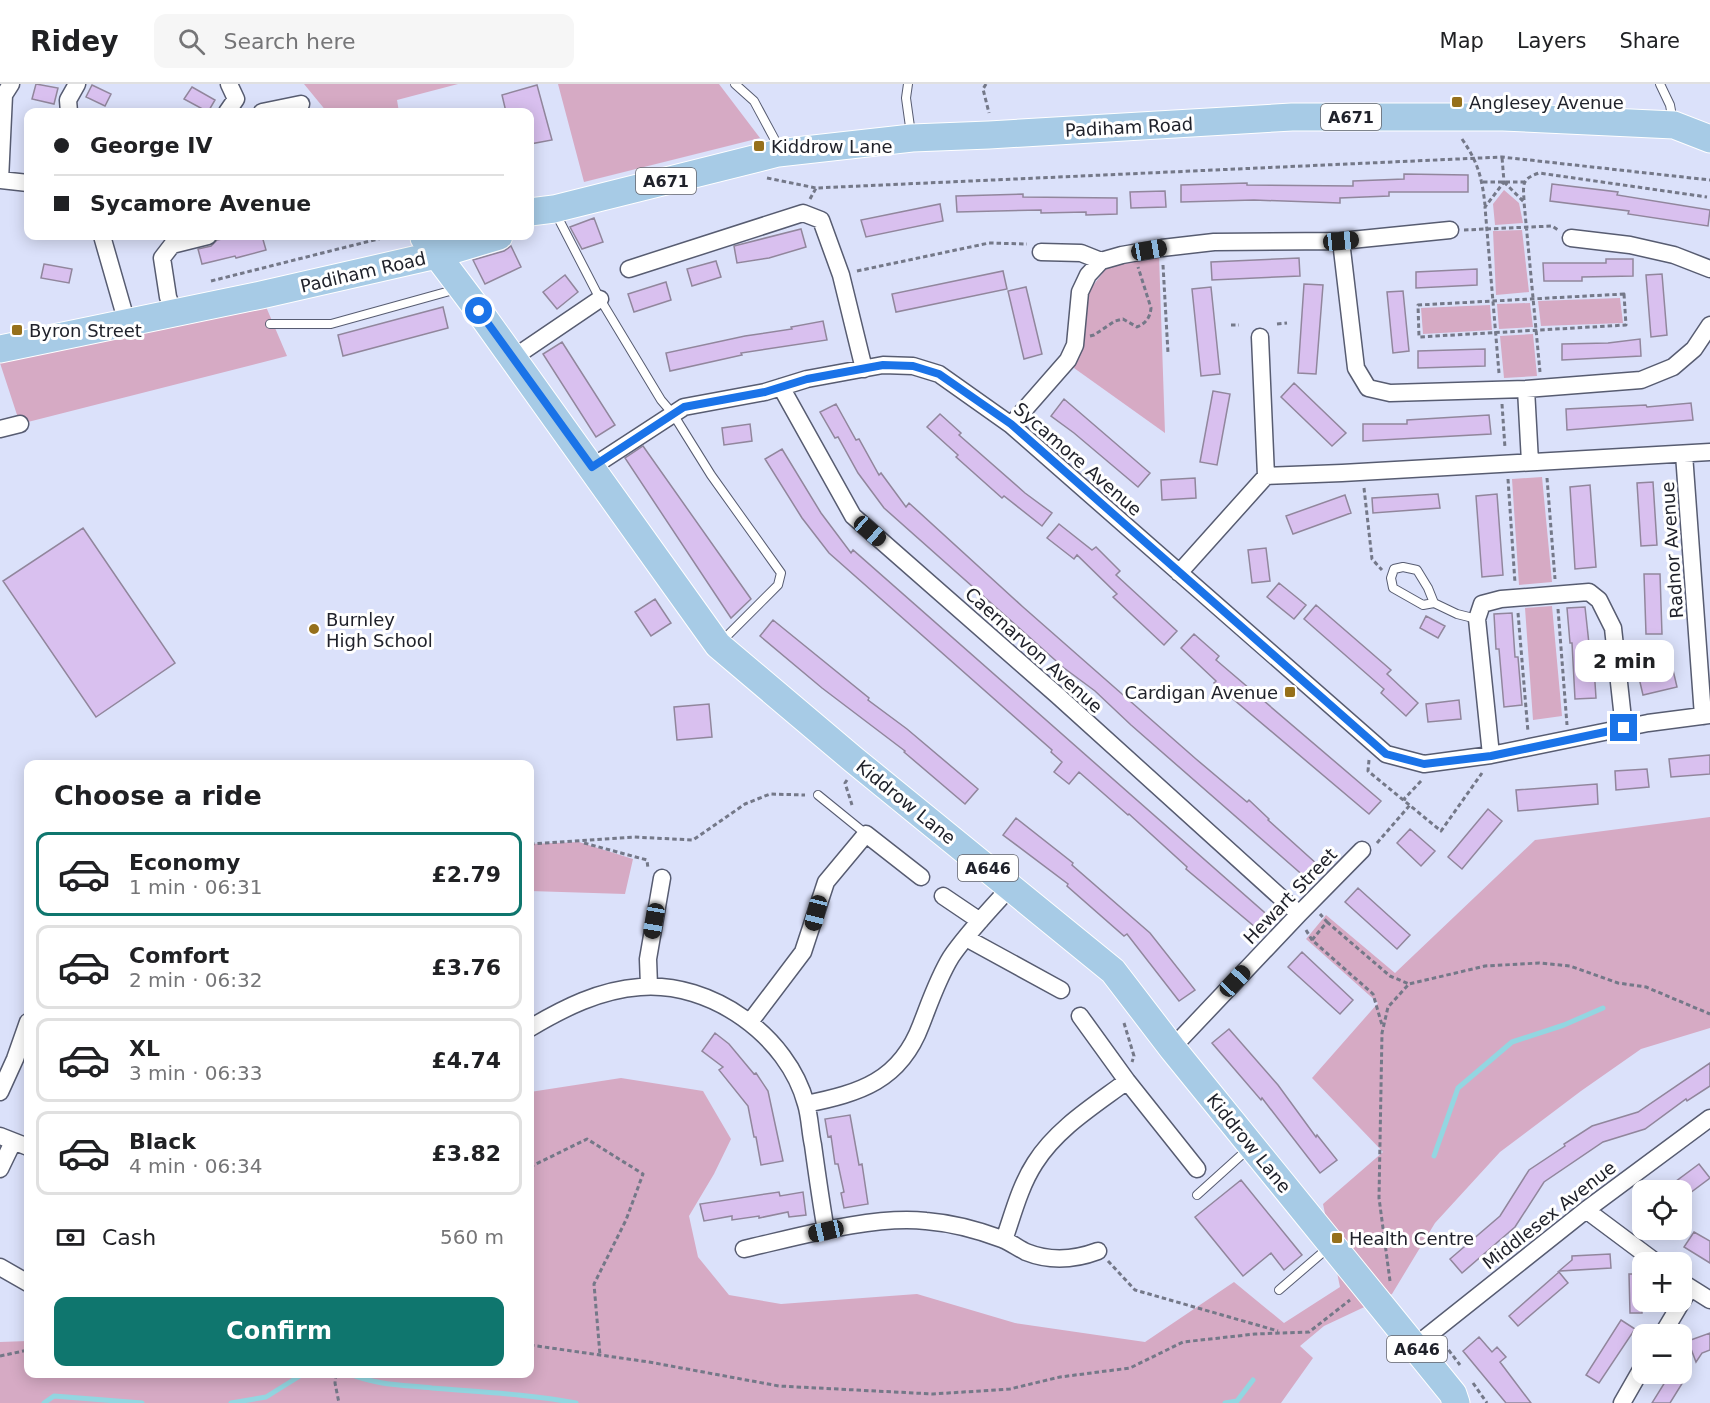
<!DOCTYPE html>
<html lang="en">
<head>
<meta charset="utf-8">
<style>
	body { margin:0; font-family:"DejaVu Sans",sans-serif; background:#f6f6f6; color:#202124; height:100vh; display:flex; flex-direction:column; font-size:22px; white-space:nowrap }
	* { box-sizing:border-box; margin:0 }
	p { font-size:20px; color:#757577 }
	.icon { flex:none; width:33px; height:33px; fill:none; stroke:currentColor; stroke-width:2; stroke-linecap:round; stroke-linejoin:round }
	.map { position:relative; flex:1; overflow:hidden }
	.details { position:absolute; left:24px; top:676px; width:510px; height:618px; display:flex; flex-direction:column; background:#fff; border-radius:12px; box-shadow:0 3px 15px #0003 }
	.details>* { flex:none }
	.hud { position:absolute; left:24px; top:24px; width:510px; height:132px; border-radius:12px; box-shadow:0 3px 15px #0003; display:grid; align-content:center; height:132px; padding:0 30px; background:#fff }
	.controls { position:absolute; left:1632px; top:1096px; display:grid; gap:12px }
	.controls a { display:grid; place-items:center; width:60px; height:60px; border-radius:12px; background:#fff; box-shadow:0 3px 15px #0003; font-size:30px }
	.end { position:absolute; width:27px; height:27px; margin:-14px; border:8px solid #1a73e8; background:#fff; box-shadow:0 0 0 3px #fff }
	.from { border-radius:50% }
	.bubble { position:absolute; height:42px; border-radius:12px; background:#fff; box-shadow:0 3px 15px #0003; font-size:20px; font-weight:700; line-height:42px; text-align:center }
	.car { position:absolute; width:18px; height:36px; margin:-18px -9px; border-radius:8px; box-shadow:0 0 4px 2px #0007; background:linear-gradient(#222 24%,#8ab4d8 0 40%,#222 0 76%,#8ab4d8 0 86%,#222 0) }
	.hud b { display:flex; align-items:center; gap:21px; height:57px; font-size:22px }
	.hud b+b { border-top:2px solid #e0e0e0 }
	.hud i { width:15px; height:15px; background:#202124 }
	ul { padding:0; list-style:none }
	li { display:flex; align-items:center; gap:18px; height:84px; margin:0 12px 9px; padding:0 18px; border:3px solid #e0e0e0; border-radius:12px }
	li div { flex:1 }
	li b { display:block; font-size:22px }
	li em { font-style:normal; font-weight:700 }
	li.active { border-color:#0f766e }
	li>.icon { width:54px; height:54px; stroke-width:1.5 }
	h2 { padding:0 30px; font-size:27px; line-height:72px }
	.pay { display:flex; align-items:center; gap:15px; height:66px; padding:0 30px; font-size:22px }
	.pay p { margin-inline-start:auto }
	.cta { display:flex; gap:12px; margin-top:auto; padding:12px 30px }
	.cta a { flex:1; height:69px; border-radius:12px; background:#0f766e; color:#fff; font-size:24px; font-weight:700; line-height:69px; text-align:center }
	header { display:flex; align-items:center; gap:36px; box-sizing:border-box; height:84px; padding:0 30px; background:#fff; border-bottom:2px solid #e0e0e0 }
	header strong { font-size:28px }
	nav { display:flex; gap:33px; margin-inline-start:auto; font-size:21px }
	.search { width:420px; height:54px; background:#f6f6f6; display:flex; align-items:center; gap:15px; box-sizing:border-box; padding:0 21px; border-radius:12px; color:#757577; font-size:22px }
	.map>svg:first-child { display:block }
	.green { fill:#d6aac4 }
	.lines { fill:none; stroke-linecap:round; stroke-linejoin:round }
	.stream { stroke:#93d6e1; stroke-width:5 }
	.building { fill:#d9c0ef; stroke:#91869c; stroke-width:1.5 }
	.lane-casing { stroke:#575c71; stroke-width:10 }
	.street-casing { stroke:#575c71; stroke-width:19 }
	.primary-casing { stroke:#fff; stroke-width:29 }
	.path { stroke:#747888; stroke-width:3; stroke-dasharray:4.5 3; stroke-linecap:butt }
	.lane { stroke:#fff; stroke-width:8 }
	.street { stroke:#fff; stroke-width:16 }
	.primary { stroke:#a7cbe6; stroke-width:27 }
	.route { stroke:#1a73e8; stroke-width:8 }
	.poi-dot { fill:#96701b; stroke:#fff; stroke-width:2 }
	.labels { text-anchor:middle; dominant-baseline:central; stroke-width:6; stroke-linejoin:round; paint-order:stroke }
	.shield { fill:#fff; stroke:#63646b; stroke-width:1.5 }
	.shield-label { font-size:16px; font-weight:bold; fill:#20222b }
	.poi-label { font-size:18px; fill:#20222b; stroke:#fff; text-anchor:start }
	.street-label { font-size:18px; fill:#20222b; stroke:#fff }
</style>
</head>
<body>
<header>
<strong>Ridey</strong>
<div class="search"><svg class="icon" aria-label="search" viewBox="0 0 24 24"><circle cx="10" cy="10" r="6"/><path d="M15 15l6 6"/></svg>Search here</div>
<nav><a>Map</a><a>Layers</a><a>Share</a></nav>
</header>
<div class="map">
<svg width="1710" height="1319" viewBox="0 0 1710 1319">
	<rect width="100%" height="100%" fill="#dbe1fa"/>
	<path class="green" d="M304,0H458L397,16L399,28H327Z
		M558,0H719L760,54L584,98Z
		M1504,106L1519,119L1523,139L1495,141L1493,120Z
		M1522,146L1529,208L1496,211L1493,147Z
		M1159,171L1165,349L1074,284L1086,211L1107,183Z
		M261,211L287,272L20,340L0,279V265Z
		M1620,214L1623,239L1541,242L1538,217Z
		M1530,219L1533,243L1499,245L1497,220Z
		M1490,221L1492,246L1423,250L1421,224Z
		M1533,250L1537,292L1504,294L1500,252Z
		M1542,393L1552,498L1519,501L1512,395Z
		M1552,522L1562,632L1533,636L1525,524Z
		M1710,733V944L1641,965L1581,1007L1500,1068L1435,1139L1392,1210L1324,1242L1300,1262L1313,1274L1281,1319H0V1258L28,1257V1290H530V1008L621,994L703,1007L731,1055L714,1090L689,1132L698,1173L729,1211L781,1220L917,1210L1015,1239L1145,1258L1234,1198L1284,1239L1340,1203L1323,1120L1383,1068L1312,994L1378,919L1306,855L1326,831L1395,889L1535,756Z
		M579,758L633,775L625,810L530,807V760Z"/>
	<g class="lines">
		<path class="stream" d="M1434,1072L1458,1004L1512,958L1564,941L1603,924
			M350,1290C375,1301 405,1301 432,1304C480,1308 529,1310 576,1319
			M44,1319L54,1312L142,1319
			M231,1319L266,1313L303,1290
			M1225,1319L1237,1317L1253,1296"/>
	</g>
	<path class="building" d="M36,0L58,4L54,20L32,15Z
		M92,1L111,10L105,22L86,13Z
		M537,1L552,56L530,60V28H506L502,11Z
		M192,3L215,16L208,28L184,15Z
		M1404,90L1468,91V108H1389V112L1340,114V119L1254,116L1181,118V101L1247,99V101L1353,102V97L1404,95Z
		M1552,100L1618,108L1617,111L1710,126L1708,142L1628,130L1629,127L1550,117Z
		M1165,107L1166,123L1131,124L1130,108Z
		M1023,110V113L1117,114V130L1086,131V128L1041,129V126L957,128L956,112Z
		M940,120L943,137L866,153L861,136Z
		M594,134L603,158L582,165L570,143Z
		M801,145L806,163L769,174L737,179L734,162Z
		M237,152H262L266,166L236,174L235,172L202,180L198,165L211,162L217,156Z
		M511,162L521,183L485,200L473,176L504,167Z
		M1299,174L1300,192L1212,196L1211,178Z
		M1606,175H1633V192L1582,193V197H1544L1543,179H1606Z
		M716,177L721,193L692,202L687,185Z
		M44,180L72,185L69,199L41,194Z
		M1477,185V201L1416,204V188Z
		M1003,187L1007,205L896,228L892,210Z
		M1662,190L1667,251L1651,253L1646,191Z
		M565,191L578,208L557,225L543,208Z
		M666,198L671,216L634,228L628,210Z
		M1304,200L1323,201L1316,290L1298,289Z
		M1026,203L1042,270L1024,275L1008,207Z
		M1211,203L1220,290L1201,292L1192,205Z
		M1403,207L1409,267L1393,269L1387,208Z
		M443,223L448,244L343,272L338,251Z
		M823,237L827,256L741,269L742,271L670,287L666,269L745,252L792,245L791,243Z
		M1640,255L1641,272L1562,276V260L1608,259Z
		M562,258L615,341L596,353L543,270Z
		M1485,265V282L1418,284V267Z
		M1294,299L1346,349L1332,362L1281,313Z
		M1213,307L1230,310L1217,381L1200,378Z
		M1064,315L1150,389L1138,403L1074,349L1051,332Z
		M1691,319L1693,336L1567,346L1566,325L1646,321L1647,323Z
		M836,320L856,356L859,355L879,391L881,389L906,423L909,419L1023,523L1196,675L1247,718L1249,716L1269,735L1268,736L1318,781L1306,794L1131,641L1095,607L1064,584L884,424L858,389L838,353L835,354L820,328Z
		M940,330L961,349L959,351L1025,409L1052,429L1042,442L1004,412L1002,414L956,373L958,371L927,343Z
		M1489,331L1491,350L1363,357V340H1407V336Z
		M750,340L752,357L724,361L722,344Z
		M643,362L751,515L731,534L625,374Z
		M782,365L821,429L851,469L853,466L1273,836L1261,848L1186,785L1187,783L1129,730L1128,731L1079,688L1069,700L1054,688L1062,678L1051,668L1052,666L829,469L802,434L765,375Z
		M1195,394L1196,414L1162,416L1161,396Z
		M1653,398L1657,461L1641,462L1637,399Z
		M1590,401L1596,483L1575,485L1570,403Z
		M1438,410L1440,424L1373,429L1372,414Z
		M1497,410L1503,491L1482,493L1476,412Z
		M1345,411L1351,429L1293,450L1286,432Z
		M1059,440L1092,466L1096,463L1120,487L1116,491L1177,547L1164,561L1113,513L1117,510L1077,471L1074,475L1047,454Z
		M83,444L175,579L96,633L3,497Z
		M1266,464L1270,497L1252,499L1248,466Z
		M1644,490H1660L1662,550H1646Z
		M1279,499L1306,521L1294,535L1267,513Z
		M655,515L671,539L651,552L635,528Z
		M1316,521L1391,586L1387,590L1418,619L1406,632L1381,609L1384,605L1304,535Z
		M1585,523L1590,569L1593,568L1596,614L1575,615L1572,559H1570L1567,524Z
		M1512,529L1515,573H1518L1522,621L1504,623L1499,565H1496L1494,530Z
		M1426,532L1445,542L1438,554L1420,544Z
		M773,536L869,614L868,616L907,645L978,705L965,720L904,668L905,667L822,604L760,552Z
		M1194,550L1219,572L1216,576L1381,717L1369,730L1214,599L1216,597L1181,564Z
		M1673,586L1677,603L1643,611L1639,594Z
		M1459,616L1461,635L1428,638L1426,620Z
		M709,620L712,653L677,656L674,623Z
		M1710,671V690L1671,693L1669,675Z
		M1647,685L1649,703L1616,706L1615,687Z
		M1597,700L1598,720L1518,727L1516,706Z
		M1488,725L1502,737L1462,785L1448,773Z
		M1016,734L1073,779L1072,781L1150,849L1195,906L1179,917L1127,850L1124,852L1067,802L1068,800L1003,751Z
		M1410,745L1435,767L1421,782L1397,759Z
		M1358,804L1410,851L1397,865L1345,818Z
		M1302,868L1353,916L1340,930L1288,883Z
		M1229,945L1278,1001L1316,1053L1317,1051L1337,1076L1320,1089L1262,1014L1261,1016L1212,959Z
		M715,949L729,960L754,990L756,989L768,1007L783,1077L761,1081L756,1053H754L748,1022L719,986L723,983L702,967Z
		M1710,979V1002L1687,1017L1686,1015L1645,1045L1603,1058L1544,1098L1515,1143L1462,1189L1450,1175L1500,1132L1529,1086L1565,1062L1564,1060L1592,1042L1638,1028Z
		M850,1031L859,1081L862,1080L868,1120L844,1124L841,1109L844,1108L838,1080H835L831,1052L828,1053L825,1035Z
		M1699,1080L1710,1094L1686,1112L1675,1098Z
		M1241,1096L1302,1171L1284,1186L1271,1169L1243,1192L1195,1133Z
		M779,1108L780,1112L803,1108L806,1131L789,1133L788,1128L759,1134V1132L732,1136V1132L704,1137L700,1120Z
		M1694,1148L1710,1157V1179L1684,1163Z
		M1610,1170L1611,1184L1559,1187L1572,1176V1172Z
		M1559,1188L1568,1199L1518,1242L1509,1232Z
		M1629,1190H1642V1229H1630Z
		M1621,1236L1635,1245L1599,1299L1586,1291Z
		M1710,1249V1266L1702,1269L1696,1278L1688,1257Z
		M1479,1253L1492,1268L1497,1263L1506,1273L1500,1278L1531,1319H1506L1463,1267Z
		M1670,1290H1688L1670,1319H1652Z"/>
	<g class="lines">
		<defs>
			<path id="lane" d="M735,0L754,17L775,56L777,66
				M908,0L906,14L911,50
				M1660,0L1670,21L1673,38
				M555,128L600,215L661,316L673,330L711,391L781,489L778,501L720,559
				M270,240H331L457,205
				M1434,519L1423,521L1393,504L1391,494L1394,485L1403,483L1417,486L1428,504L1434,519L1457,530L1477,535
				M818,711L866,750
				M1197,1111L1248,1065
				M1279,1206L1329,1163"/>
			<path id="street" d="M69,28L68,16L77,0
				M227,28L236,15L229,0
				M262,28L301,20
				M0,96L4,11L11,0
				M0,96L28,99
				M102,152L127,239
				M1571,154L1630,161L1674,171L1710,185
				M1341,157L1356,284L1368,304L1390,309L1526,305L1641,296L1673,283L1694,265L1710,241
				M1041,168L1081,169L1101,177
				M629,185L803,129L821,136L841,191L864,285
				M174,229L168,213L162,174L172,161L208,152
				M1260,253L1266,392
				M513,274L600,215
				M781,303L853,432L1057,611L1299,830
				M1526,305L1530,378
				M1011,341L1068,276L1075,261L1080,208L1088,191L1101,177L1122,171L1162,164L1214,158L1341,157L1450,146
				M0,345L20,340
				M1684,370L1703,632
				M592,383L684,323L765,308L807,295L883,281L913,282L939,290L1011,341L1386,670L1424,680L1491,671L1648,639L1710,631
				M1179,489L1266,392L1342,389L1710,368
				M1491,671L1477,535L1482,520L1501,515L1589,508L1599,516L1613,544L1624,644
				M943,812L980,837
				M966,854L1061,906
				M649,902L648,875L662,794
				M1080,932L1127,997L1197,1085
				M750,938L803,868L826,798L866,750L921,793
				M530,944C564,924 599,906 640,903C711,897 788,952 806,1020C810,1033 810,1048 813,1061C817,1090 821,1118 826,1147
				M1172,964L1299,830L1362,766
				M0,1008L15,975L28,938
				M806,1020C860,1009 900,997 921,941C930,918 938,894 951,873C968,848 991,825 1011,802
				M0,1052L28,1063
				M0,1085L13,1058
				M1586,1126L1657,1179
				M1004,1156C1013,1130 1020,1102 1035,1079C1057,1044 1095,1021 1127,997
				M744,1165C797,1153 873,1131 926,1137C951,1139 978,1146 1002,1155C1010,1158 1018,1164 1026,1168C1051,1178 1074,1176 1098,1167
				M0,1183L28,1199
				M1683,1199L1710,1216
				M1662,1251L1690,1204
				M1415,1262L1586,1126L1710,1034
				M1622,1319L1642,1284"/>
			<path id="primary" d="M530,128L554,125L778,69L912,54L989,51L1292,33H1503L1674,41L1710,55
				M424,154L479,227L718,561L854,676L1113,887L1172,964L1453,1310L1456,1319
				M0,265L261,211L436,171L499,152"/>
		</defs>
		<use href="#lane" class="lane-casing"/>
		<use href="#street" class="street-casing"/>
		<use href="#primary" class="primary-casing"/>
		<path class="path" d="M986,0L983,5L989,29
			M1462,55C1478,78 1482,94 1485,121
			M767,94L816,104L1502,73L1710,96
			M1483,98H1526
			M1504,98L1524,118L1540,288
			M810,115L816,104
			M1524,116C1523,99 1522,95 1539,89L1707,113
			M1464,146L1552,142L1558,146
			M1163,181L1168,269
			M857,187L989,159L1027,160
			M211,197L390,152
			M1624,210L1626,241L1419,253L1418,221Z
			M1277,240L1287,239
			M1231,241H1239
			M1090,252L1094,251L1115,237L1123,235L1137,243C1146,239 1150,234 1151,224L1138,183
			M1499,289L1485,123L1504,98L1502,73
			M1502,320L1505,364
			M1547,394L1555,495
			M1508,395L1515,499
			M1364,404L1372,475L1382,486
			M1558,525L1567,641
			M1518,529L1528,648
			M1369,676L1368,687L1441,747L1482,689
			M847,696L845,699L852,721
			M1406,716L1404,715L1423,695
			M584,759L647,776L648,785
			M1377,759L1410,721
			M530,760L634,753L693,756L745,720L770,710L805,711
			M1327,838L1390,892L1409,900
			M1306,846L1312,856L1373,910L1382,941
			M1312,856L1327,838L1320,830
			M1124,939L1134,972L1132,978
			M530,1083L587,1055L643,1090L626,1136L594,1200L600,1271
			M1108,1177L1135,1206L1278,1247
			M1390,1197L1379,1114L1382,949L1388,923L1409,900L1485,882L1539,879L1570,882L1618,899L1646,903L1710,930
			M1444,1260L1460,1281
			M530,1261L649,1278L779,1302L933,1310L1010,1305L1060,1293L1130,1284L1183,1258L1255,1250L1309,1248L1350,1216
			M0,1272L28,1266
			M336,1290L335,1299L339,1319
			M1473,1299L1487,1319"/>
		<use href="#lane" class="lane"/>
		<use href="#street" class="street"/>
		<use href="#primary" class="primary"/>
	</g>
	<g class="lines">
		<path class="route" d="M479,227L592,383L684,323L765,308L807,295L883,281L913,282L939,290L1011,340L1386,670L1424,680L1491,672L1624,644"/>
	</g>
	<g class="poi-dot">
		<rect x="1451" y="12" width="12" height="12" rx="3"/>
		<rect x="753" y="56" width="12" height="12" rx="3"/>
		<rect x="11" y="240" width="12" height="12" rx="3"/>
		<circle cx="314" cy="545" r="6"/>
		<rect x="1284" y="602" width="12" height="12" rx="3"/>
		<rect x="1331" y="1148" width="12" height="12" rx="3"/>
	</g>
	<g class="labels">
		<g class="shield">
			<rect x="1321" y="20" width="60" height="26" rx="4.5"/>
			<rect x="636" y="84" width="60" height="26" rx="4.5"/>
			<rect x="958" y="771" width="60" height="26" rx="4.5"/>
			<rect x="1387" y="1252" width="60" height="26" rx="4.5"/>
		</g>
		<g class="shield-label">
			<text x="1351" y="33">A671</text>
			<text x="666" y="97">A671</text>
			<text x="988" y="784">A646</text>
			<text x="1417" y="1265">A646</text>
		</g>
		<g class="poi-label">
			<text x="1469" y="18">Anglesey Avenue</text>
			<text x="771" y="62">Kiddrow Lane</text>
			<text x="29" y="246">Byron Street</text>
			<text x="326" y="535">Burnley<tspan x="326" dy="21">High School</tspan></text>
			<text x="1278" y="608" text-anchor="end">Cardigan Avenue</text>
			<text x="1349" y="1154">Health Centre</text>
		</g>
		<g class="street-label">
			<text transform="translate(1129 43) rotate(-3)">Padiham Road</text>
			<text transform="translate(363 188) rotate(-13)">Padiham Road</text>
			<text transform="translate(1078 375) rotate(41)">Sycamore Avenue</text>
			<text transform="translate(1672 466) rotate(-94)">Radnor Avenue</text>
			<text transform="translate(1034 566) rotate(42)">Caernarvon Avenue</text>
			<text transform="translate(906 718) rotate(39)">Kiddrow Lane</text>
			<text transform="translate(1290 812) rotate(-46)">Hewart Street</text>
			<text transform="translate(1249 1059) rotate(51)">Kiddrow Lane</text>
			<text transform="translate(1549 1131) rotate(-38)">Middlesex Avenue</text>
		</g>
	</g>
</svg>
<div class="controls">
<a><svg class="icon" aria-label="locate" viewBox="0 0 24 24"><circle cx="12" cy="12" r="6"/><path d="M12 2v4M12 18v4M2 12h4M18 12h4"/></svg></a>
<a>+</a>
<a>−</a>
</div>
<i class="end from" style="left:479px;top:227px"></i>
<i class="end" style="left:1624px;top:644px"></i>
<div class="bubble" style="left:1575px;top:556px;width:99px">2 min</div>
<i class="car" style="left:1341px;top:157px;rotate:84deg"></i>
<i class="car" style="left:1149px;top:166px;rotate:80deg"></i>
<i class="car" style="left:870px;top:447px;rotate:131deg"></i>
<i class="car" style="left:816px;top:829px;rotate:194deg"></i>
<i class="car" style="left:654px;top:837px;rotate:190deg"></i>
<i class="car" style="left:1235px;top:897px;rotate:43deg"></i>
<i class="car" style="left:826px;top:1147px;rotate:257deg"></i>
<div class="hud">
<b><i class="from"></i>George IV</b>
<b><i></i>Sycamore Avenue</b>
</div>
<section class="details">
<h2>Choose a ride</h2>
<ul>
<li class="active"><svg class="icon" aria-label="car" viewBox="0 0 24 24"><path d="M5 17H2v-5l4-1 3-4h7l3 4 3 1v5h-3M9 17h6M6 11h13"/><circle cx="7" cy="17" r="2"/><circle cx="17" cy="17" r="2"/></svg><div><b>Economy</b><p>1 min · 06:31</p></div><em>£2.79</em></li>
<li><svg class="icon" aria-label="car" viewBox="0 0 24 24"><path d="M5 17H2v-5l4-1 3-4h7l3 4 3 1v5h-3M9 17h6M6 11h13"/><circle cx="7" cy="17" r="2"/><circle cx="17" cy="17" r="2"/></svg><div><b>Comfort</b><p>2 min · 06:32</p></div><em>£3.76</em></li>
<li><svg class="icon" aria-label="car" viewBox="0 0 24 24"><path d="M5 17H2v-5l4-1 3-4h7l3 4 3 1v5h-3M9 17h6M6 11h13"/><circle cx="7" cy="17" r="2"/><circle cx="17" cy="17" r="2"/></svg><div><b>XL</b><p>3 min · 06:33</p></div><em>£4.74</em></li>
<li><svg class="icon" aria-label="car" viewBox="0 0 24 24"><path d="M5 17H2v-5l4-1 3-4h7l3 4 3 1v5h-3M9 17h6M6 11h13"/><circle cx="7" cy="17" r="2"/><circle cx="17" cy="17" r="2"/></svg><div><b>Black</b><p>4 min · 06:34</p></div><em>£3.82</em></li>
</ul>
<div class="pay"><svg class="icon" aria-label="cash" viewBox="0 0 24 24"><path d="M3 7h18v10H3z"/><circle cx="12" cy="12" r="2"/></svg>Cash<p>560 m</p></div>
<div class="cta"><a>Confirm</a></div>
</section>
</div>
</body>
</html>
